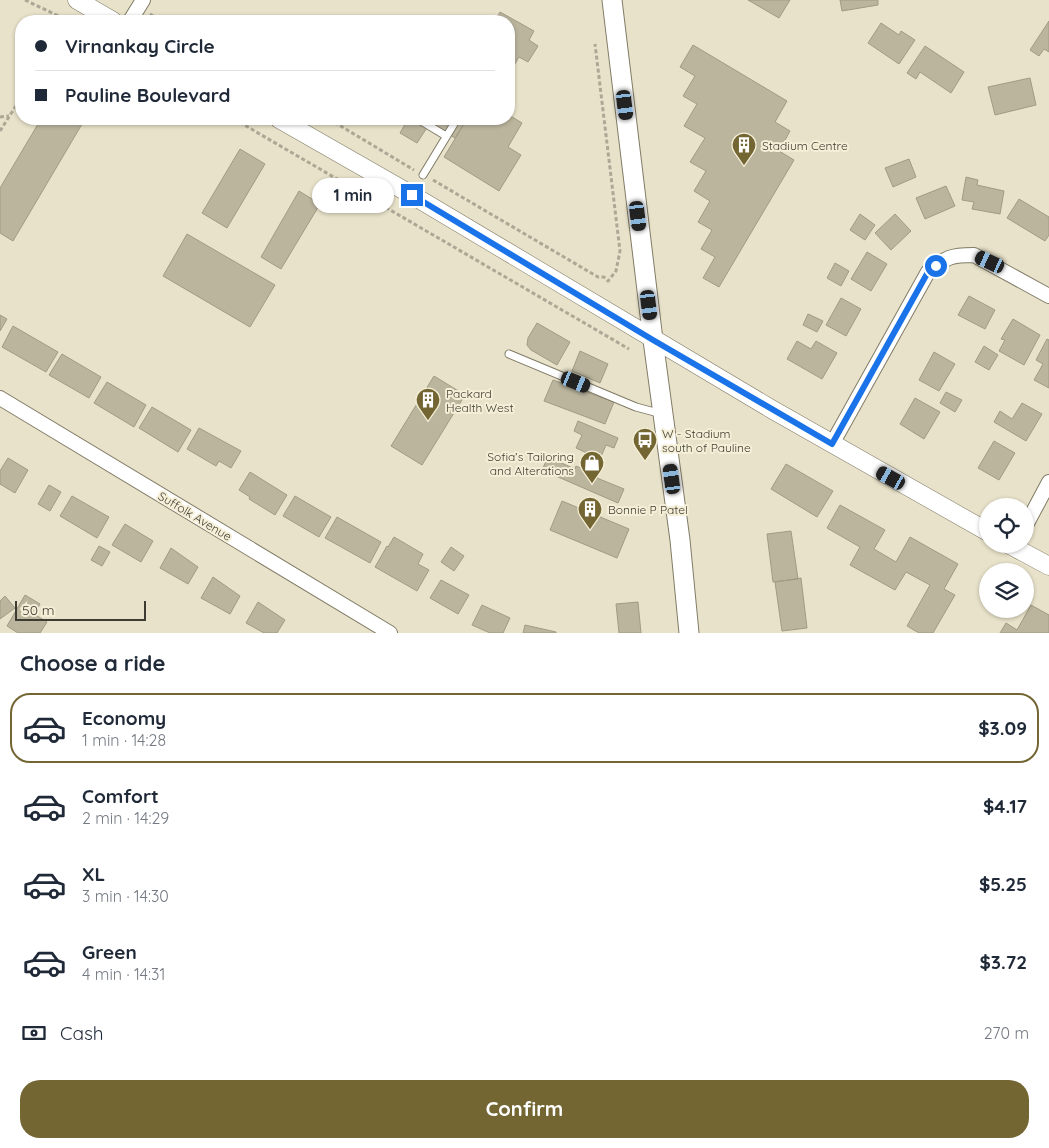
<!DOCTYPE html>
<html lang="en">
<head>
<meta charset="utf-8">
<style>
	body { margin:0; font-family:Quicksand,sans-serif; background:#f6f6f7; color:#1f2937; height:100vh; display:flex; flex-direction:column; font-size:19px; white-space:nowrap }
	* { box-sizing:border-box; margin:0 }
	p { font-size:16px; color:#747a83 }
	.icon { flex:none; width:28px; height:28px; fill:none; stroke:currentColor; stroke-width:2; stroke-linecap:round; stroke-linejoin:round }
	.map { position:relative; height:633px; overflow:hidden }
	.panel { display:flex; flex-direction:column; background:#fff; flex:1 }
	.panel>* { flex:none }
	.hud { position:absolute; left:15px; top:15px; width:500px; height:110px; border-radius:20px; box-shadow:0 1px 4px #0004; display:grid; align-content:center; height:110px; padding:0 20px; background:#fff }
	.buttons { position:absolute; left:979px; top:498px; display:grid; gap:10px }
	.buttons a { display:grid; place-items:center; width:55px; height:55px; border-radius:50%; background:#fff; box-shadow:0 1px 4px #0004; font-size:25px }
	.scale { position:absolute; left:15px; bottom:12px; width:131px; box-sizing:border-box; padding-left:5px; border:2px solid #3e3c32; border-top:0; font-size:14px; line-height:18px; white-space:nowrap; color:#3e3c32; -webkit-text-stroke:4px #f5efd7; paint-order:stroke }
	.end { position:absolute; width:22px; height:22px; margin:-11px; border:6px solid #1a73e8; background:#fff; box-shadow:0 0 0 2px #fff }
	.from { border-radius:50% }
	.bubble { position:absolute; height:35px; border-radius:18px; background:#fff; box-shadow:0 1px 4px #0004; font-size:16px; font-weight:700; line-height:35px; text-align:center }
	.car { position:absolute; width:15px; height:30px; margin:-15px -8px; border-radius:6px; box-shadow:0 0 4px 1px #0007; background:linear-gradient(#222 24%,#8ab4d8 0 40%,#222 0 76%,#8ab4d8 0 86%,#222 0) }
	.hud b { display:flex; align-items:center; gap:18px; height:48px; font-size:19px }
	.hud b+b { border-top:1px solid #e0e1e3 }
	.hud i { width:12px; height:12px; background:#1f2937 }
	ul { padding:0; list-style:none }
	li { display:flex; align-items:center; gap:15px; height:70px; margin:0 10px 8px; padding:0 10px; border:2px solid transparent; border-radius:20px }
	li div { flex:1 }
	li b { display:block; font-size:19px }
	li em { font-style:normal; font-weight:700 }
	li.current { border-color:#736633 }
	li>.icon { width:45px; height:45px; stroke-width:1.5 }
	h2 { padding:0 20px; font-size:22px; line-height:60px }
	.pay { display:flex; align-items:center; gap:12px; height:55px; padding:0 20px; font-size:19px }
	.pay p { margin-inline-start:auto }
	.button { display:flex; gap:10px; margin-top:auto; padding:10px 20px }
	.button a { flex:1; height:58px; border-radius:20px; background:#736633; color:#fff; font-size:20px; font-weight:700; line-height:58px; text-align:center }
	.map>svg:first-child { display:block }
	.building { fill:#bbb59e; stroke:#a19b85 }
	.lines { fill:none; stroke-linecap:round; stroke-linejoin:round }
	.service-casing { stroke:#807b66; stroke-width:9 }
	.minor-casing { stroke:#807b66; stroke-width:16 }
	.tertiary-casing { stroke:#807b66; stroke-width:19 }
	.secondary-casing { stroke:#807b66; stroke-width:21 }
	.path { stroke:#aca895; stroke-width:3; stroke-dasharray:4 2.5; stroke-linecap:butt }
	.service { stroke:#fff; stroke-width:7 }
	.minor { stroke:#fff; stroke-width:14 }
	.tertiary { stroke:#fff; stroke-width:18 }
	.secondary { stroke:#fff; stroke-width:19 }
	.route { stroke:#1a73e8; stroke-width:6 }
	.labels { text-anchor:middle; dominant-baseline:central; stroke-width:4; stroke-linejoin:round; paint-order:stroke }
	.poi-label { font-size:12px; fill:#3e3c32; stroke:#f5efd7; text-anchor:start }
	.street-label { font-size:12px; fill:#3e3c32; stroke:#f5efd7 }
</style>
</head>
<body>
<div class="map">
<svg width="1049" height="633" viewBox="0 0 1049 633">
	<rect width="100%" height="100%" fill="#e8e2ca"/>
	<path class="building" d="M748,0H790L779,18Z
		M840,0H878V5L842,11Z
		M500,12L534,31L529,40L538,46L528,62L519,57L513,67L509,64V21H483L486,16L495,21Z
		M1049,21V52L1044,49L1039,56L1030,50Z
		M881,23L899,35L901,31L915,40L899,64L868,43Z
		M693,45L787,101L775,122L790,131L779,151L794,160L719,287L703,278L715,257L701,249L712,230L698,222L710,201L694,191L706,171L690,162L705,138L684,126L697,104L683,96L695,76L680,67Z
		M925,46L964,72L951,93L920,72L916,79L907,73Z
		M1030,78L1036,105L995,115L988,87Z
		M509,115L522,123L508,147L521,155L499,191L444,157L467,119H509Z
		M41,119H85L13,241L0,233V188Z
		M408,119H467L455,138L430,123L417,143L400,133Z
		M240,149L265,164L227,228L202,213Z
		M909,159L916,177L893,187L885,168Z
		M966,177L978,180L977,185L1004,191L1000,214L972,209L974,202L962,200Z
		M946,186L955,206L925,219L916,198Z
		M299,191L320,204L281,269L261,257Z
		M1019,199L1049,217V235L1045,241L1007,218Z
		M860,214L875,225L865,240L850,230Z
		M895,214L911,231L891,250L875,233Z
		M187,234L275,285L250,327L163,276Z
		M867,252L887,264L871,291L851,279Z
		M835,263L849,271L841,286L827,278Z
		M969,296L995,310L985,329L958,315Z
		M841,298L861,309L846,336L826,325Z
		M808,314L823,321L817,332L803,325Z
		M0,315L7,319L0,331Z
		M1013,319L1040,335L1024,365L999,351L1005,340L1001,339Z
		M537,323L570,342L557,365L531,350L527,345L528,338Z
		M13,326L58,352L46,372L2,347Z
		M1047,339L1049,340V388L1034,380L1043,364L1036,360Z
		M797,341L811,349L816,341L837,353L822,379L787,359Z
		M984,346L998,355L989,370L975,362Z
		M580,351L608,364L600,383L572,371Z
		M934,352L955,364L939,391L919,380Z
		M62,354L101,377L89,398L49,375Z
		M434,376L465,395L422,465L391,446Z
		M553,380L614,402L605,424L544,401Z
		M107,382L146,405L134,427L94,403Z
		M946,392L962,400L955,412L940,403Z
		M915,398L940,412L924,439L900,424Z
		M1022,403L1042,414L1026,441L994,422L1000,411L1012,419Z
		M152,407L191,430L178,452L139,428Z
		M578,421L618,438L614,448L606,445L600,459L576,448L582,435L574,431Z
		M199,428L241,451L231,468L219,461L216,466L187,449Z
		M994,441L1015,453L999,480L978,468Z
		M548,457L575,469L576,466L598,475L597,478L624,489L618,503L542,470Z
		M8,458L28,470L15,493L0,484V471Z
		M786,464L833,491L817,517L771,489Z
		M250,472L287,495L275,515L249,499L250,497L239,490Z
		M49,485L61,492L50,511L38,504Z
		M72,496L109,517L97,538L60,516Z
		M295,496L331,517L319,537L283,516Z
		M562,501L629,529L617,558L550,530Z
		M840,505L885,530L874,549L896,562L910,537L958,564L944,589L955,595L933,633H919L907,626L930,585L906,572L895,590L850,565L860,547L827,528Z
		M337,517L381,542L370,563L325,538Z
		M125,524L153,541L141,562L112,545Z
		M791,531L798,579L773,582L767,534Z
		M394,537L423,554L418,564L429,570L417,591L375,567L387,546L388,547Z
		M99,546L110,552L102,566L91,560Z
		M451,547L464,556L454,571L441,562Z
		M171,548L198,567L188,584L160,568Z
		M213,577L240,596L230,614L201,598Z
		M801,578L807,628L782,631L775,582Z
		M441,580L469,595L458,614L430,598Z
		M25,595L40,604L34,614L47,622L40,633H18L7,626Z
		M5,596L15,608L0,619V601Z
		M258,602L285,620L277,633H264L246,623Z
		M638,602L641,633H619L616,604Z
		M482,605L510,618L503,633H490L472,625Z
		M1031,605L1049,615V633H1000L1006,623L1017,630Z
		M525,625L556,632V633H523Z"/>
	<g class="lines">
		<defs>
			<path id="service" d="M418,119L446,136
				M423,175L457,119
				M509,354L636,407L662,414"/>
			<path id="minor" d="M130,21L143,0
				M0,398L390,633
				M832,444L928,272C946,257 951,255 974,255L1049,296
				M1025,527L1049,482"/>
			<path id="tertiary" d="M77,0L113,21
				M279,119L412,195L773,410L988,532
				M1008,544L1049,566"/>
			<path id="secondary" d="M612,0L653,340L680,540L689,633"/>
		</defs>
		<use href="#service" class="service-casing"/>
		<use href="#minor" class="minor-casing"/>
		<use href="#tertiary" class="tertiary-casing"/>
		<use href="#secondary" class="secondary-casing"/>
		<path class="path" d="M25,0L69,21
			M150,14L161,21
			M0,117L9,116
			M234,119L629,349
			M329,119L414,170
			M0,131L21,98
			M433,180L598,277H604L608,281L616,271L620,251L595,44"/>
		<use href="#service" class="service"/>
		<use href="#minor" class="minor"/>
		<use href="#tertiary" class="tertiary"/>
		<use href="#secondary" class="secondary"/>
	</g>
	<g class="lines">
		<path class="route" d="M412,195L653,340L832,444L928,272L936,266"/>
	</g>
	<defs>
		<symbol id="building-pin" viewBox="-11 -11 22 30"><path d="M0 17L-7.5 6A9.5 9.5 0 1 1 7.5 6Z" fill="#736633" stroke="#f5efd7"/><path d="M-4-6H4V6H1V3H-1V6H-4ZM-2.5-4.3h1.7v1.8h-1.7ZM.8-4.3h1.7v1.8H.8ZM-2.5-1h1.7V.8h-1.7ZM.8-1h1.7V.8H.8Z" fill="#fff"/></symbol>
		<symbol id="bus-pin" viewBox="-11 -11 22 30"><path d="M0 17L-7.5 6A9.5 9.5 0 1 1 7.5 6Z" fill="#736633" stroke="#f5efd7"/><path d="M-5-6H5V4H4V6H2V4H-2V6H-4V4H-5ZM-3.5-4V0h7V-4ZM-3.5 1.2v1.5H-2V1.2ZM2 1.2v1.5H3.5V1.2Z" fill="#fff"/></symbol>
		<symbol id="shop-pin" viewBox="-11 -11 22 30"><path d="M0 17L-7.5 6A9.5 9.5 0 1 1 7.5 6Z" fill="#736633" stroke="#f5efd7"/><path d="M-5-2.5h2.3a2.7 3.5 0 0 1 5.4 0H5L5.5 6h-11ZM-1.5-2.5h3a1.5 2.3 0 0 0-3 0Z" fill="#fff"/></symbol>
	</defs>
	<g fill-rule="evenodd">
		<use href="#building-pin" x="730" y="131" width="28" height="38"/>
		<use href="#building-pin" x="414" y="386" width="28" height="38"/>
		<use href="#bus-pin" x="631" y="426" width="28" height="38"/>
		<use href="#shop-pin" x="578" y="449" width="28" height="38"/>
		<use href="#building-pin" x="576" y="495" width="28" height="38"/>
	</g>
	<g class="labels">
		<g class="poi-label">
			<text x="762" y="145">Stadium Centre</text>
			<text x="446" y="393">Packard<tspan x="446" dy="14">Health West</tspan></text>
			<text x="662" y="433">W - Stadium<tspan x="662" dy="14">south of Pauline</tspan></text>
			<text x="574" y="456" text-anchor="end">Sofia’s Tailoring<tspan x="574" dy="14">and Alterations</tspan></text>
			<text x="608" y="509">Bonnie P Patel</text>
		</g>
		<g class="street-label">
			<text transform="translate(195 516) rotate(31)">Suffolk Avenue</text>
		</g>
	</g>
</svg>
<div class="buttons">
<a><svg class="icon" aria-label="locate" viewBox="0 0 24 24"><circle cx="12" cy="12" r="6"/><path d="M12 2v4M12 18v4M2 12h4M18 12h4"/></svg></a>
<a><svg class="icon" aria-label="layers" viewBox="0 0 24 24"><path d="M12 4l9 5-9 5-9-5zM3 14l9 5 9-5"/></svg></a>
</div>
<div class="scale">50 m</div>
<i class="end from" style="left:936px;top:266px"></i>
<i class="end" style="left:412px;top:195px"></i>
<div class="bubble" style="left:312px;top:178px;width:82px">1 min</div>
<i class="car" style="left:625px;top:105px;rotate:173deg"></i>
<i class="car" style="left:638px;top:216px;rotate:173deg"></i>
<i class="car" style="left:990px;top:262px;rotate:295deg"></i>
<i class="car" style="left:649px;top:305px;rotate:173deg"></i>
<i class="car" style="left:576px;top:382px;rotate:112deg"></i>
<i class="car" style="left:891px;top:478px;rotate:299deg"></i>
<i class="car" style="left:672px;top:479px;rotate:352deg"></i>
<div class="hud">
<b><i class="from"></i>Virnankay Circle</b>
<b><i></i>Pauline Boulevard</b>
</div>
</div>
<section class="panel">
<h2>Choose a ride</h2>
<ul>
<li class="current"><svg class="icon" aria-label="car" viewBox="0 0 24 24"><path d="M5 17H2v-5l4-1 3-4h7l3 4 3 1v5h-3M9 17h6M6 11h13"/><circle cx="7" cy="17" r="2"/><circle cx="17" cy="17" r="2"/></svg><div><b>Economy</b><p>1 min · 14:28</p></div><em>$3.09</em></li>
<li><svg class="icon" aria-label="car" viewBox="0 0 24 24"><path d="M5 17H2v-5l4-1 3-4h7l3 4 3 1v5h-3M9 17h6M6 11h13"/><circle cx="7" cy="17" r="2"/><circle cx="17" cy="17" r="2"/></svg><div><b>Comfort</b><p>2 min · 14:29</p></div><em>$4.17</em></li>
<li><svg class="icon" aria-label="car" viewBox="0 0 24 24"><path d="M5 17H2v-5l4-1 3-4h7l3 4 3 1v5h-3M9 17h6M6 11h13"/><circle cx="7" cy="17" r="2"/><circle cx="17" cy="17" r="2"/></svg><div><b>XL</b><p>3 min · 14:30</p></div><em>$5.25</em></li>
<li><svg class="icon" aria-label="car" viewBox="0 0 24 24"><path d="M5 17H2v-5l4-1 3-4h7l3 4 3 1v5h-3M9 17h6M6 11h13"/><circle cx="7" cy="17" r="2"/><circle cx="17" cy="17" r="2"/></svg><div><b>Green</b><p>4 min · 14:31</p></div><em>$3.72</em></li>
</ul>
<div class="pay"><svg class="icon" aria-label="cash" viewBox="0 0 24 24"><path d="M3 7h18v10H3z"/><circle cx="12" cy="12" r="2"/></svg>Cash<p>270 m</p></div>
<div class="button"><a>Confirm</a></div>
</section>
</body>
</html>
